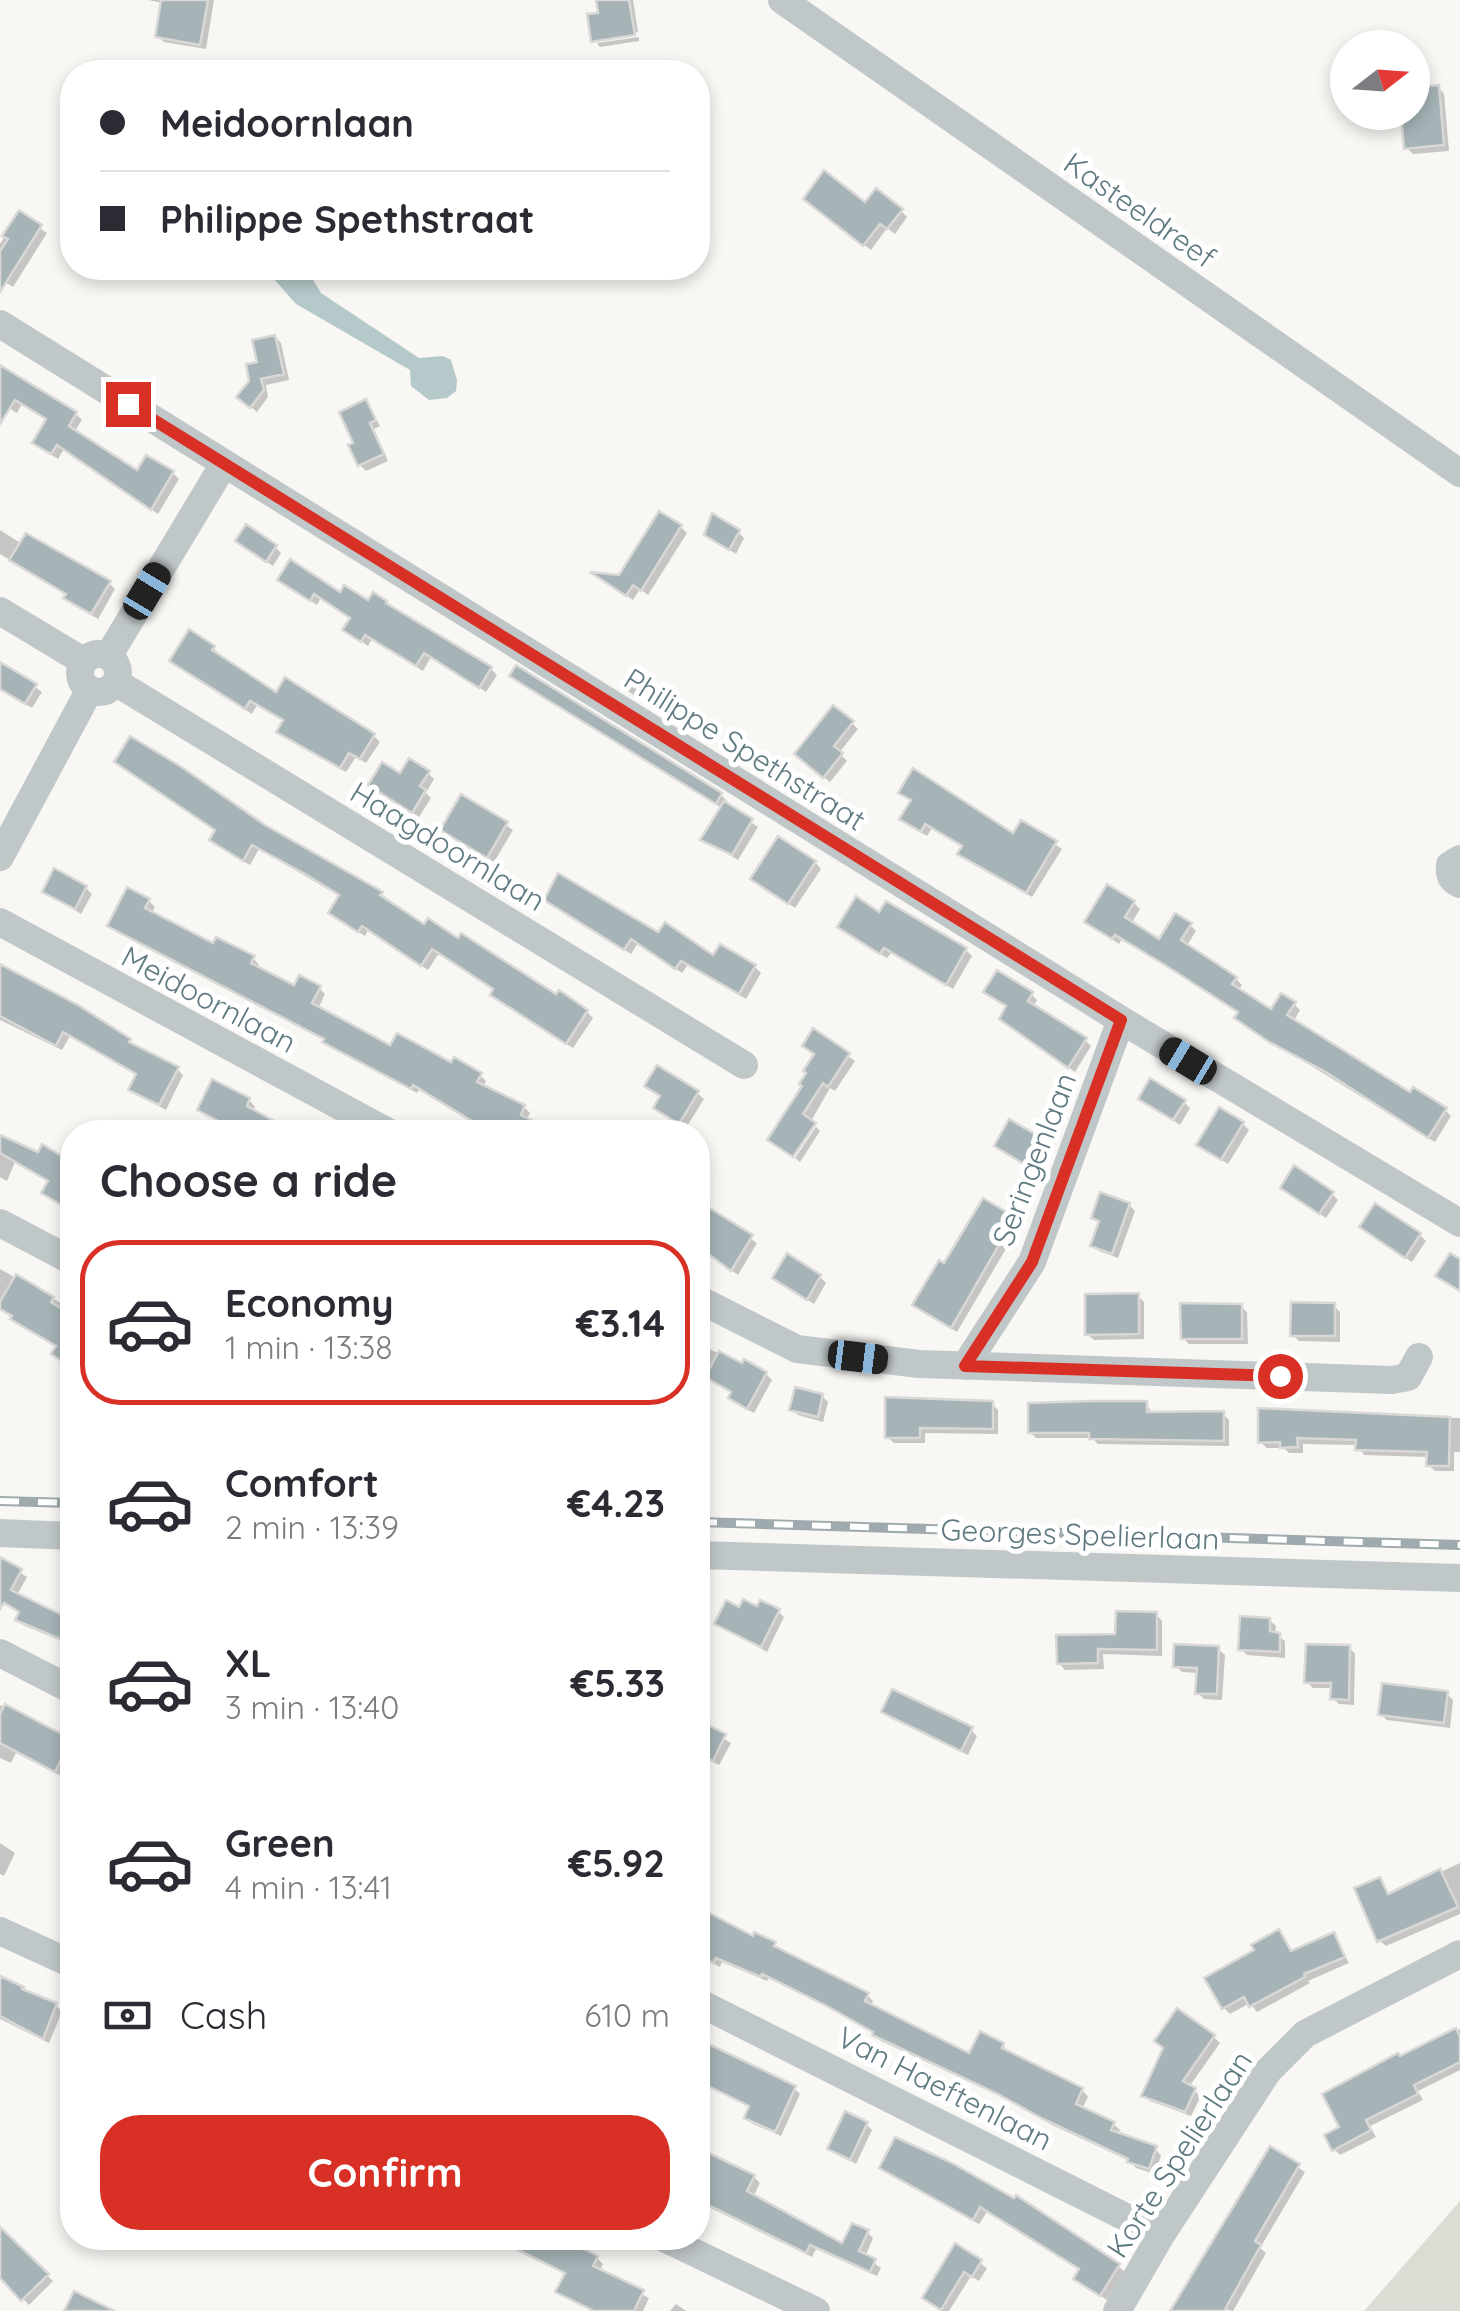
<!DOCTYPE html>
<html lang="en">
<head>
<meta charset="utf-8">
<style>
	body { margin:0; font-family:Quicksand,sans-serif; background:#f7f7f7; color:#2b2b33; height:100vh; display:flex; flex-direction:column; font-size:38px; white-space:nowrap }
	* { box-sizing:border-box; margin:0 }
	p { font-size:32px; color:#7c7c81 }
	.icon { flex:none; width:55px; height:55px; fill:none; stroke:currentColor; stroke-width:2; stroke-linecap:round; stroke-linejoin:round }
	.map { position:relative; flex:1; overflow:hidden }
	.side { position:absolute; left:60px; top:1120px; width:650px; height:1130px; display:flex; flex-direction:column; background:#fff; border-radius:40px; box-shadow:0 5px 15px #0003 }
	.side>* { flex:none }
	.hud { position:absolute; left:60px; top:60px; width:650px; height:220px; border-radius:40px; box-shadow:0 5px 15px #0003; display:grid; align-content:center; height:220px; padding:0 40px; background:#fff }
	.needle { width:65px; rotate:73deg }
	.tools { position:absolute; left:1330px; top:30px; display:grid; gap:20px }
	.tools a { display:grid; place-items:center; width:100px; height:100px; border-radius:50%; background:#fff; box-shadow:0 5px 15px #0003; font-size:50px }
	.end { position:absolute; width:45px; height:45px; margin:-22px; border:12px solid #d93025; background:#fff; box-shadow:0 0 0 5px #fff }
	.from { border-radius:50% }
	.car { position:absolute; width:30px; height:60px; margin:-30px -15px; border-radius:12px; box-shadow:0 0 8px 2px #0007; background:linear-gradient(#222 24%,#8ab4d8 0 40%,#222 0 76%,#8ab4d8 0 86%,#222 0) }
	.hud b { display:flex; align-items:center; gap:35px; height:95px; font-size:38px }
	.hud b+b { border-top:2px solid #e1e1e2 }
	.hud i { width:25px; height:25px; background:#2b2b33 }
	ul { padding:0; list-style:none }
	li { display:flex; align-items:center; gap:30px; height:165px; margin:0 20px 15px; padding:0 20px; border:5px solid transparent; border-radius:40px }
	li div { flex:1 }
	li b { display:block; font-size:38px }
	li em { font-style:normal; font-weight:700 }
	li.active { border-color:#d93025 }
	li>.icon { width:90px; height:90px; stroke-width:1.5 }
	h2 { padding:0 40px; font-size:45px; line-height:120px }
	.pay { display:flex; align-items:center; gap:25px; height:110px; padding:0 40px; font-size:38px }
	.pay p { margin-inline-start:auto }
	.primary-button { display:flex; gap:20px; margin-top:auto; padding:20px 40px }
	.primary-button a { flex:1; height:115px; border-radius:40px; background:#d93025; color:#fff; font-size:40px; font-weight:700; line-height:115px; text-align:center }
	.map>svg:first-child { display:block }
	.green { fill:#d9ddd3 }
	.water { fill:#b6c9ca }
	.shadow { fill:#0003 }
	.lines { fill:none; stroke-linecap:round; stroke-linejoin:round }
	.stream { stroke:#b6c9ca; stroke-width:6 }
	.building { fill:#a6b4b7; stroke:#d9d8d7; stroke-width:2.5 }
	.minor { stroke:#c0c7c9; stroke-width:28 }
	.rail-casing { stroke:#9faaae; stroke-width:10 }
	.rail { stroke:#fff; stroke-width:6; stroke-dasharray:19; stroke-linecap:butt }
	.route { stroke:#d93025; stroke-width:12 }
	.labels { text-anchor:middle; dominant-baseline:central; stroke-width:10; stroke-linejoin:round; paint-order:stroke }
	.street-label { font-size:30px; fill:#607a82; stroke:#fff }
</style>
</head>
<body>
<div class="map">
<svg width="1460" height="2311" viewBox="0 0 1460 2311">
	<rect width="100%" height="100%" fill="#f8f7f4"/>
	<path class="green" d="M1460,2201V2311H1364Z"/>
	<path class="water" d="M300,271L312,278L321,293L419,358L443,356L451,360L457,380L456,391L447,398L429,400L411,386L410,370L296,304L273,278Z"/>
	<path class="shadow" d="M148,0H214L206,49L164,42L158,36L163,3Z
		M599,0H633L638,32L595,38V42L594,40L601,15Z
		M639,37V41L600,47L597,43Z
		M1438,87L1444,94L1449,151L1413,154L1406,147L1412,112Z
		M812,205H866L901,211L907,217L895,234L887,228L871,250Z
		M19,214L47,233L13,287L0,279V244Z
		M275,337L281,343L289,380L266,385L268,397L257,412L246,403L260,363Z
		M0,367L76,414L82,420L74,432L138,474L173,473L179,479L158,514L64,449L58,459L41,448L49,421L22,404L17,413L0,403Z
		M366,402L380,426L374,429L388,461L366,471L360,465L356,444Z
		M681,527L687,533L648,595L640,589L633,600L599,578H620Z
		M0,530L22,544L109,583L115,589L98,619L72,604L68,595L0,554Z
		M738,532L744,538L736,554L714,540Z
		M244,547H275L281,553L273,566Z
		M280,580L341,595L491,669L497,675L486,692L431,657L423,671L372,639L368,646L345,630L352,619L321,598L317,605Z
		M213,648L219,654L217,657L276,695L374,736L380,742L366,763L356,757L346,772L286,738L280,732L285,722L257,705L252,714L172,661Z
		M0,662L42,692L32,708L0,689Z
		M518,682L721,795L727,801L725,805L758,827L738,860L704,840L722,808Z
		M635,682L644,689L639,699L628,691Z
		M852,723L858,729L839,753L847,761L830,782L803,760Z
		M428,773L434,779L426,793L431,798L419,817L371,785Z
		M902,792L1014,836L1022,823L1062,849L1032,897L967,860L961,854L964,847L932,828L927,836L908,825L902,819L913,801Z
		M462,797L513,830L494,862L443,829Z
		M263,827L381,894L424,927L587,1012L593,1018L573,1048L499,1001L493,995L496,991L439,953L428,970L368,930L365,936L337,919L331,913L341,897L259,849L250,865L218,846Z
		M815,862L821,869L795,908L760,884Z
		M86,888L92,894L81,914L45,891Z
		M149,901L155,907L151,914L214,947L253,958L259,965L257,969L296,988H319L325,994L318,1009L391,1049L480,1075L486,1081L483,1087L524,1107L530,1113L526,1120L551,1132H488L419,1090L417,1093L332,1048L326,1041L116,932L110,926Z
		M1134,903L1140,909L1131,924L1160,942L1190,925L1196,931L1186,947L1236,979L1242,985L1238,990L1271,1012L1294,1004L1300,1010L1293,1022L1411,1095L1445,1110L1451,1116L1435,1142L1243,1024L1237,1018L1240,1014L1174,971L1122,939L1119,944L1087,922Z
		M553,905L659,935L714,958L755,967L761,973L746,999L688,965L682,973L638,943L631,954Z
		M880,915L966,950L972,956L953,989L891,953L887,958L846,933Z
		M0,966L177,1069L183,1075L166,1110L131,1090L138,1076L70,1036L62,1050L0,1020Z
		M986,992L1031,994L1037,1000L1033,1007L1085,1040L1091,1046L1075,1072L1008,1024V1008Z
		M814,1032L855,1061L835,1091L830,1088L791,1156L817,1055Z
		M647,1086L697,1093L704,1099L686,1128L656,1108L662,1097Z
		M1141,1098L1184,1102L1190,1108L1180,1125Z
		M249,1100L255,1107L252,1112L289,1132H234L200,1109Z
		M296,1123L312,1132H291Z
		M1243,1124L1249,1130L1228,1164L1206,1150Z
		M816,1127L820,1131L800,1162L795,1158Z
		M0,1137L39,1155L63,1159L66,1154L72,1157V1211L44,1192L50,1182L15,1162L7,1181L0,1177Z
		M1038,1139L1044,1145L1031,1168L997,1145Z
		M1289,1193L1332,1194L1338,1200L1326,1218Z
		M1129,1205L1135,1211L1118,1258L1099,1251L1092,1245L1100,1224L1094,1217Z
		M701,1206L757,1243L738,1275L698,1246V1212Z
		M1014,1219L1020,1225L957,1332L921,1310L945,1267Z
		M1368,1233L1420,1235L1426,1241L1412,1262Z
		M0,1269L72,1309V1367L60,1360L58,1347L19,1325L0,1307Z
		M820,1277L826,1283L814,1304L781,1283Z
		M1138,1296L1144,1302V1339L1094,1340L1087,1334Z
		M1241,1306L1247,1312L1248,1344H1189L1183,1338Z
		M1334,1306L1340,1312V1342L1299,1341L1293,1335Z
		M698,1343L743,1366L766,1374L772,1380L754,1413L737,1404L731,1398L733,1393L698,1371Z
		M822,1396L828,1402L823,1422L798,1415L792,1409Z
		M1146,1403L1152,1414H1223L1229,1420V1446L1098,1444L1092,1438H1036L1030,1432Z
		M992,1404L998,1410V1434L925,1433V1443H894L888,1437Z
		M1377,1417L1460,1418V1452H1454V1471H1435L1429,1465V1457L1364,1455L1358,1445L1303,1444V1453H1289L1284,1448H1267L1260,1442Z
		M0,1559L27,1577L17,1595L72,1623V1645L25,1626L18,1619L21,1613L0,1602Z
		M758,1609L778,1611L784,1617L767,1652L717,1623Z
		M1156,1614L1162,1621V1656L1103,1654L1104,1669L1065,1670L1059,1663Z
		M1269,1620L1276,1626L1275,1634L1285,1641V1658L1247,1655L1241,1649Z
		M1349,1647L1355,1654L1354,1705L1339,1704L1333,1698V1688H1313L1307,1682Z
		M1218,1649L1225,1655L1222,1700L1204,1699L1198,1693L1199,1673L1182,1672L1176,1666Z
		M1447,1694L1453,1700L1450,1728L1387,1720L1381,1714Z
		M0,1705L72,1743V1762L69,1761L61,1776L16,1753L11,1763L0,1758Z
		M884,1712L971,1730L977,1736L968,1755L890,1718Z
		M698,1723L731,1743L719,1765L702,1756L698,1764Z
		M0,1843L15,1853L4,1876L0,1874Z
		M1460,1863V1914L1386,1946L1379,1940L1380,1880L1390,1896Z
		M698,1910L754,1939L771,1958L777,1946L867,1995L873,2001L870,2007L971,2056L1003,2045L1008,2053L1082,2090L1088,2097L1082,2109L1113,2124L1120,2130L1117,2135L1155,2149L1161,2155L1155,2174L1136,2168L1130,2161L1052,2125L1007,2099L881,2041L875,2034L833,2010L769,1978L767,1981L722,1962L720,1967L698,1955Z
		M1278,1932L1292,1953L1334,1935L1349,1963L1308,1981L1310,1983L1257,2012L1250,2003L1230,2014L1224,2008L1258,1951Z
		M0,1979L56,2005L62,2012L49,2043L0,2019Z
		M1460,2029V2070L1418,2091L1423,2100L1370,2126L1376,2137L1340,2155L1334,2149L1343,2128L1400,2059Z
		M1214,2037L1220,2043L1189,2087L1201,2096L1191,2116L1150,2101L1144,2095Z
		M698,2043L794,2088L800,2094L781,2136L753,2124L747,2117L751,2108L715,2090L709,2084L710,2081L698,2075Z
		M866,2124L872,2130L856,2164L830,2148Z
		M896,2140L1118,2266L1125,2272L1107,2300L1082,2284L1081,2270L987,2212L979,2224L888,2174L882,2168Z
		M1271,2150L1305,2172L1260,2248L1266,2253L1233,2311L1220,2308L1218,2311H1175Z
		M698,2151L754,2177L760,2183L753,2197L843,2246L867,2232L873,2238L865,2257L881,2268L877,2276L816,2249L812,2257L698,2202Z
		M0,2230L53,2281L29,2305L0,2275Z
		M491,2238H544L554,2243L557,2238L597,2258L603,2264L599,2272L649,2298L643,2311H592L558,2291L567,2275Z
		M956,2247L987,2268L979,2281L971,2276L949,2311H943L931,2303Z
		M676,2304L686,2311H670Z"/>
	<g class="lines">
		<path class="stream" d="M639,2238L658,2247"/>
	</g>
	<path class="building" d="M161,0H208L200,45L155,37Z
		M596,0H629L635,35L591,42L587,14L598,13Z
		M1439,85L1444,145L1404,149L1401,112H1412V87Z
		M824,170L865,202L876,188L903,209L887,229L880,224L863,246L803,199Z
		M19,210L42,225L0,292V251L8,239L2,236Z
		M275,335L284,374L261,379L264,390L250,408L236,397L249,381L246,364L257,362L252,340Z
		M0,365L77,412L69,426L137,470L146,455L174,471L151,510L57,445L51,454L32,443L46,419L15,400L0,424Z
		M366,399L376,420L370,423L384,454L358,466L348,445L353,443L339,412Z
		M659,511L682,525L641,591L633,585L626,596L590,572L619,575Z
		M712,513L740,530L729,550L704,535Z
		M246,524L277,545L266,562L235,541Z
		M26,533L111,581L91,614L63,598L66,594L9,560Z
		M290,559L340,592L344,585L368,600L373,592L387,601L386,603L492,667L479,688L424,653L416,666L365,635L361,642L342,630L350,618L314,594L310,601L277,580Z
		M189,629L215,646L212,650L276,692L285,677L375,734L360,759L349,753L340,768L276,732L283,720L250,701L245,709L169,661Z
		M0,662L37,684L25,704L0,689Z
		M516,665L722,793L716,804L509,676Z
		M833,705L854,721L834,746L843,753L823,778L794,754Z
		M130,736L180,766L265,825L383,892L380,895L424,924L428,918L458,938L461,933L556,994L559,990L588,1010L566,1044L490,995L493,989L432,949L421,966L362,926L358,932L328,913L339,895L305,874L252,845L243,861L209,840L215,830L114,762Z
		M409,758L430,771L420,786L426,790L412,813L368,785L382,762L400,773Z
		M913,768L1013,833L1021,820L1057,841L1026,893L957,854L962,846L925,824L921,832L899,819L911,800L898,793Z
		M461,794L508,822L487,858L440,830Z
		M724,801L753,819L732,855L700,840Z
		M778,836L816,861L788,904L750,879Z
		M54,868L87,886L75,909L42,892Z
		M558,873L658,932L665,922L713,955L720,944L756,965L739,994L681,961L675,969L631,939L624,950L544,900Z
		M1107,884L1135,901L1125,917L1159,939L1175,913L1192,923L1181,940L1237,977L1232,984L1271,1009L1281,993L1296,1002L1287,1015L1410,1092L1413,1087L1447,1108L1428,1138L1324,1071L1269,1042L1234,1018L1238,1012L1165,965L1115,935L1112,939L1084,922Z
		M127,887L150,899L145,908L213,943L216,937L255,956L251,963L294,985L299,975L321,986L312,1003L390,1045L397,1033L451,1062L454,1057L482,1073L477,1082L525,1105L521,1115L556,1132H490L413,1085L411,1089L322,1042L324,1039L107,926Z
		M856,896L879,912L886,901L967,948L946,985L884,948L880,954L837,927Z
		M0,964L78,1005L131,1039L129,1042L179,1067L159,1105L128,1090L136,1074L63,1032L56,1046L0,1016Z
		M997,970L1033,992L1028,1001L1087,1038L1068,1068L999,1019L1006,1006L983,992Z
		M813,1028L850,1053L828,1087L823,1083L803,1114L816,1123L793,1157L767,1140L802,1086L799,1084L806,1073L803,1071L814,1054L802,1046Z
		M657,1065L699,1091L679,1124L653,1108L660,1096L644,1086Z
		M1150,1078L1186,1100L1173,1120L1138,1099Z
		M212,1079L250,1098L247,1106L294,1132H220L224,1124L197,1110Z
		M1219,1107L1244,1122L1221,1160L1196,1145Z
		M1009,1119L1040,1137L1024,1164L994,1146Z
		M0,1135L38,1152L42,1144L62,1156L72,1139V1211L41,1193L48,1181L0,1153Z
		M1294,1165L1334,1192L1319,1214L1280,1188Z
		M1100,1192L1130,1203L1112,1254L1090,1246L1099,1221L1091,1218Z
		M983,1198L1015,1217L951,1328L912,1305L939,1260L944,1263Z
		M698,1201L753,1235L731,1271L698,1246Z
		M1375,1203L1421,1233L1405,1258L1359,1227Z
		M787,1253L821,1275L807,1300L772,1278Z
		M1450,1253L1460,1259V1291L1435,1276Z
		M16,1274L54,1297L51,1302L72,1315V1368L51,1354L56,1346L10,1319L12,1316L0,1309V1302Z
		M1139,1293V1334L1085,1335V1294Z
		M1291,1302L1335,1303V1336H1290Z
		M1180,1303L1242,1304V1339H1181Z
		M719,1351L742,1363L744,1359L767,1372L747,1409L728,1398L731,1392L705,1377Z
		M795,1387L823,1394L818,1417L789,1410Z
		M885,1397L993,1401V1429L920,1428V1438H885Z
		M1089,1401H1147V1412L1224,1411V1441L1089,1439V1433H1028V1403Z
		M1258,1408L1450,1417L1449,1466H1426L1427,1452L1355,1450L1356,1440L1297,1438L1298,1447L1280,1448V1442L1258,1443Z
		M0,1557L22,1569L11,1590L72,1620V1644L15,1620L19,1612L4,1603L0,1609Z
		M743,1599L757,1606L760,1600L780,1609L761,1647L714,1624L726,1600L739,1607Z
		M1116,1611L1157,1612V1650L1098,1649V1663L1057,1664L1056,1635L1115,1634Z
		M1240,1616L1270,1618V1631L1280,1633V1652L1238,1650Z
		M1174,1644L1219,1646L1217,1694H1195L1197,1668L1173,1667Z
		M1306,1644L1350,1645L1349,1700L1330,1699L1331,1683H1304Z
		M1382,1683L1448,1691L1444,1723L1378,1715Z
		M892,1689L973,1727L961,1751L881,1712Z
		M5,1704L71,1739L55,1772L0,1743V1714Z
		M698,1720L726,1734L713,1761L698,1753Z
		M1440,1869L1458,1907L1377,1942L1354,1888L1380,1877L1388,1894Z
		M698,1907L753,1936L754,1932L776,1942L774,1946L869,1993L865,2001L969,2053L980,2031L1004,2043L1002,2048L1083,2088L1076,2104L1115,2122L1111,2130L1157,2146L1149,2169L1127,2162L1128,2159L1043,2119L998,2094L872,2035L873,2032L825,2005L762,1974L761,1977L716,1958L713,1963L698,1955Z
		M1279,1929L1291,1951L1334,1932L1345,1957L1304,1974L1305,1977L1249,2007L1244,1997L1222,2009L1204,1978L1254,1950L1251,1945Z
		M0,1976L24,1987L22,1989L57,2003L43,2039L0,2016Z
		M1177,2008L1215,2035L1183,2081L1196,2088L1185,2112L1141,2096L1163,2048L1154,2041Z
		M1456,2028L1460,2037V2062L1414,2085L1418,2094L1366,2120L1371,2130L1332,2151L1324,2135L1339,2127L1322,2094L1398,2053L1400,2056Z
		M698,2039L796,2086L775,2132L744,2118L749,2106L698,2081Z
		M845,2111L868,2122L850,2160L827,2149Z
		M895,2137L950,2162L1014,2198L1016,2195L1120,2264L1100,2296L1073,2279L1079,2269L980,2207L973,2220L879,2168Z
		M1270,2146L1300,2164L1255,2241L1261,2245L1224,2311H1170Z
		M698,2148L755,2175L747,2191L842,2243L852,2223L869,2230L859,2251L876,2259L870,2272L810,2245L806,2253L698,2200Z
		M0,2227L49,2274L21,2301L0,2278Z
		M494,2238H561L598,2256L593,2266L644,2290L634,2311H594L555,2292L565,2273Z
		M955,2243L982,2260L972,2277L964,2272L941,2310L922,2298Z
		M74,2291L115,2311H64Z"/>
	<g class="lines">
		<path class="minor" d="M782,0L1460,473
			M0,324L1121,1020L1460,1223
			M0,611L83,661
			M80 673a19 19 0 1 1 38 0a19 19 0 1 1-38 0Z
			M109,655L224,464
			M117,683L744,1065
			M0,857L89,691
			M1460,859L1450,865C1449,876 1451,880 1460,884
			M0,922L388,1132
			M0,1223L72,1261
			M698,1299L797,1349L919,1364L1392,1380L1408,1377L1419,1357
			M965,1366L1032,1262L1121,1020
			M0,1533L72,1536
			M698,1555L1460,1578
			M0,1653L72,1690
			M0,1931L72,1964
			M698,2002L1161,2235
			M664,2238L816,2311
			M1117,2311L1161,2235L1268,2071L1305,2034L1460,1954"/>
		<defs>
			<path id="rail" d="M0,1501L72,1503
				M698,1522L1460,1545"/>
		</defs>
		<use href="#rail" class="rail-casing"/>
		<use href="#rail" class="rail"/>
	</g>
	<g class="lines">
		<path class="route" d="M128,404L1121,1020L1032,1262L965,1366L1280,1376"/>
	</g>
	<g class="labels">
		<g class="street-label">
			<text transform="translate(1140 210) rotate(35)">Kasteeldreef</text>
			<text transform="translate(745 749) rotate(32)">Philippe Spethstraat</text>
			<text transform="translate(448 846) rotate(31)">Haagdoornlaan</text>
			<text transform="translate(209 999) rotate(28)">Meidoornlaan</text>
			<text transform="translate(1034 1159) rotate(-69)">Seringenlaan</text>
			<text transform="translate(1080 1534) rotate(2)">Georges Spelierlaan</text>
			<text transform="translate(945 2088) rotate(27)">Van Haeftenlaan</text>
			<text transform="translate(1179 2154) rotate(-57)">Korte Spelierlaan</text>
		</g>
	</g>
</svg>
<div class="tools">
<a><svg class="needle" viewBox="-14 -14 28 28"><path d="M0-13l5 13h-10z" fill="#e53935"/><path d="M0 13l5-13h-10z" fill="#7c7c81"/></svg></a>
</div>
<i class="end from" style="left:1280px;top:1376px"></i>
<i class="end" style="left:128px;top:404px"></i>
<i class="car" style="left:147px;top:591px;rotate:31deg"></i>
<i class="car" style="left:1188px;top:1061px;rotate:301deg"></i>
<i class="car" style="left:858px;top:1357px;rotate:97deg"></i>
<div class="hud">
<b><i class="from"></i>Meidoornlaan</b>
<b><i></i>Philippe Spethstraat</b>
</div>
<section class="side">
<h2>Choose a ride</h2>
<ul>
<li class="active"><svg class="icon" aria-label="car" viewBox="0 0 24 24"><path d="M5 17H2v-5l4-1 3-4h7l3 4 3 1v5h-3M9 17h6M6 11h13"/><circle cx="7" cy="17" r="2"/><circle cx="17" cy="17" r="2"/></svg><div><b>Economy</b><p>1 min · 13:38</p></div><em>€3.14</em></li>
<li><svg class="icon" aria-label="car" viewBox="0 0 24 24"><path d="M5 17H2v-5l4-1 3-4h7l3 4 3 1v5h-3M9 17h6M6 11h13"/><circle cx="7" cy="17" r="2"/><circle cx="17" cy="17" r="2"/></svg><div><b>Comfort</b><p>2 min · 13:39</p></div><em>€4.23</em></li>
<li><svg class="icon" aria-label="car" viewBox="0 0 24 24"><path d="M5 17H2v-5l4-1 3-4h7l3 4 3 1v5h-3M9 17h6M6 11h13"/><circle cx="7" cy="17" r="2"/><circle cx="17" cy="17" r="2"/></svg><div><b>XL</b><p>3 min · 13:40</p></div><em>€5.33</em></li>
<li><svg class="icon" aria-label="car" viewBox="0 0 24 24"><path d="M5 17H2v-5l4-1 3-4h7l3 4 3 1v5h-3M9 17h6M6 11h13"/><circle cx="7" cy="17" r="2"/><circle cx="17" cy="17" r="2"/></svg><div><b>Green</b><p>4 min · 13:41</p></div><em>€5.92</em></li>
</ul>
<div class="pay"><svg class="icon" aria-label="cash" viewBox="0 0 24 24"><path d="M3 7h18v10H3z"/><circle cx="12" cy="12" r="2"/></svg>Cash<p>610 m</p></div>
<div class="primary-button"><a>Confirm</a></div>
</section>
</div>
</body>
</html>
